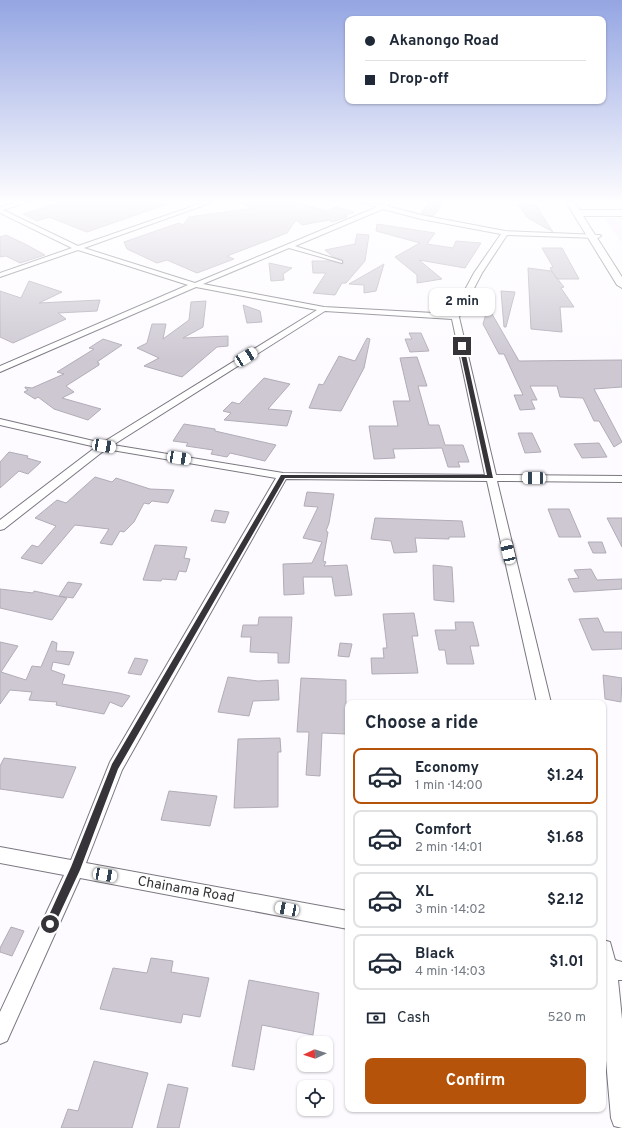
<!DOCTYPE html>
<html lang="en">
<head>
<meta charset="utf-8">
<style>
	body { margin:0; font-family:Overpass,sans-serif; background:#f2f2f3; color:#1f2937; height:100vh; display:flex; flex-direction:column; font-size:15px; white-space:nowrap }
	* { box-sizing:border-box; margin:0 }
	p { font-size:13px; color:#747a83 }
	.icon { flex:none; width:22px; height:22px; fill:none; stroke:currentColor; stroke-width:2; stroke-linecap:round; stroke-linejoin:round }
	.map { position:relative; flex:1; overflow:hidden }
	.panel { position:absolute; left:345px; top:700px; width:261px; height:412px; display:flex; flex-direction:column; background:#fff; border-radius:8px; box-shadow:0 1px 3px #0004 }
	.panel>* { flex:none }
	.banner { position:absolute; left:345px; top:16px; width:261px; height:88px; border-radius:8px; box-shadow:0 1px 3px #0004; display:grid; align-content:center; height:88px; padding:0 20px; background:#fff }
	.needle { width:26px; rotate:266deg }
	.fabs { position:absolute; left:297px; top:1036px; display:grid; gap:8px }
	.fabs a { display:grid; place-items:center; width:36px; height:36px; border-radius:8px; background:#fff; box-shadow:0 1px 3px #0004; font-size:20px }
	.end { position:absolute; width:18px; height:18px; margin:-9px; border:5px solid #363438; background:#fff; box-shadow:0 0 0 2px #fff }
	.from { border-radius:50% }
	.bubble { position:absolute; height:28px; border-radius:8px; background:#fff; box-shadow:0 1px 3px #0004; font-size:13px; font-weight:700; line-height:28px; text-align:center }
	.car { position:absolute; width:12px; height:24px; margin:-12px -6px; border-radius:5px; box-shadow:0 0 3px 1px #0007; background:linear-gradient(#fff 24%,#345 0 40%,#fff 0 76%,#345 0 86%,#fff 0) }
	.banner b { display:flex; align-items:center; gap:14px; height:38px; font-size:15px }
	.banner b+b { border-top:1px solid #e0e1e3 }
	.banner i { width:10px; height:10px; background:#1f2937 }
	ul { padding:0; list-style:none }
	li { display:flex; align-items:center; gap:12px; height:56px; margin:0 8px 6px; padding:0 12px; border:2px solid #e0e1e3; border-radius:8px }
	li div { flex:1 }
	li b { display:block; font-size:15px }
	li em { font-style:normal; font-weight:700 }
	li.selected { border-color:#b45309 }
	li>.icon { width:36px; height:36px; stroke-width:1.5 }
	h2 { padding:0 20px; font-size:18px; line-height:48px }
	.pay { display:flex; align-items:center; gap:10px; height:44px; padding:0 20px; font-size:15px }
	.pay p { margin-inline-start:auto }
	.action { display:flex; gap:8px; margin-top:auto; padding:8px 20px }
	.action a { flex:1; height:46px; border-radius:8px; background:#b45309; color:#fff; font-size:16px; font-weight:700; line-height:46px; text-align:center }
	.map>svg:first-child { display:block }
	.built { fill:#f7effe }
	.building { fill:#cdc8d2; stroke:#b1acb7 }
	.lines { fill:none; stroke-linecap:round; stroke-linejoin:round }
	.street-casing { stroke:#7b7780; stroke-width:2 }
	.secondary-casing { stroke:#7b7780; stroke-width:2 }
	.street { fill:#fff; fill-rule:evenodd }
	.secondary { fill:#fff; fill-rule:evenodd }
	.route { fill:#363438 }
	.labels { text-anchor:middle; dominant-baseline:central; stroke-width:3.5; stroke-linejoin:round; paint-order:stroke }
	.near-street-label { font-size:14px; fill:#363438; stroke:#fff }
</style>
</head>
<body>
<div class="map">
<svg width="622" height="1128" viewBox="0 0 622 1128">
	<rect width="100%" height="100%" fill="#fdfbff"/>
	<path class="built" d="M604,218H622V243Z"/>
	<path class="building" d="M61,202H170V203L87,232L49,217L37,221L23,214Z
		M237,202H294L326,211L336,207L354,212L344,216L347,217L332,222L329,220L302,225L296,220L287,233L227,256L234,259L197,273L167,260L157,263L127,249L124,242L179,223L183,225L189,217L252,208Z
		M429,202H443L436,213L432,216L421,213Z
		M518,204H535L553,232L528,218Z
		M377,224L435,233L427,244L453,248L456,241L481,243L465,268L419,260L442,279L417,283V275L395,257L420,243L376,231Z
		M357,234L369,235L365,261L346,283H342L335,295L313,293L326,273H313L312,261H331L343,264V260L333,257L325,250L355,244Z
		M6,235L27,245L45,255L20,263L6,256L0,257V237Z
		M542,248H562L579,279H557L550,268L553,267Z
		M269,263L292,268L283,274L284,280L271,281Z
		M384,264L376,291L364,293V285L349,284Z
		M528,268L551,271L564,287L561,288L574,307H560L562,332L531,329Z
		M29,281L62,292L39,303L100,300L97,311L58,313L66,319L13,343L0,337V291L21,298Z
		M501,291L515,292L506,327H504Z
		M206,301L203,327L183,338L228,336V346L217,347L182,377L144,366L159,358L137,348L147,343L152,324H166L163,339L189,320L191,302Z
		M243,305L260,311L262,322L247,323Z
		M488,307L519,361L622,360V387L594,389L622,442L614,447L599,421H594L583,398L560,397L557,386H530L537,400H531L535,409L520,410L514,395H523L504,354H499L483,324Z
		M409,333H421L429,351L410,352L405,339H412Z
		M367,338L370,339L364,368L341,411L309,408L319,384L323,385L339,356L355,361Z
		M103,339L122,345L97,362L99,363V365L66,386L74,392L62,398L101,409L88,420L54,409L38,397L35,399L24,392L28,390L25,388V387L32,388L64,374L57,372L94,349L89,348Z
		M417,357L427,386H418L429,425H439L445,445H463L469,462H458L460,467H448L442,448L393,449L395,458L374,459L369,426H398L393,401H410L400,358Z
		M264,378L290,384L268,409L292,411L287,426L224,420L231,413L223,411L232,402L239,404Z
		M184,424L215,429V431L276,445L265,461L230,453L227,457L211,454L213,450L186,446L188,443L173,441Z
		M518,433H532L541,452L525,453Z
		M599,443L607,457L582,458L574,444Z
		M9,452L28,456L27,458L41,462L28,474L19,471L0,488V462Z
		M95,477L112,482L116,478L150,489L174,490L168,503L152,501L149,504L144,503L134,522L124,532L120,531L112,545L100,543L109,529L75,525L42,564L21,558L32,545L38,547L56,526L35,518L57,500L66,503Z
		M307,492L334,494L329,523L326,531L328,532L323,561L326,562L324,566L347,565L352,595L335,596L332,577H303L304,594L284,595L283,564L312,563L322,542L303,538L318,507L304,506Z
		M548,509H569L581,537H559Z
		M215,510L229,512L225,523L211,521Z
		M375,518L462,521L465,537H449V539L415,538L417,552L394,553L391,541L371,539Z
		M607,518H622V547Z
		M588,542H602L606,553H593Z
		M155,545L187,547L184,558L190,559L186,572L179,571L176,580L162,579L161,581L143,580Z
		M433,565L452,567L454,602L434,600Z
		M591,569L597,580L622,579V589L574,592L568,579L579,578L574,570Z
		M68,582L82,584L73,598L59,596Z
		M0,589L33,593L34,591L67,598L52,620L0,608Z
		M414,613L418,636H412L418,673L372,674L371,658H384L383,648H387L383,614Z
		M259,617H292L289,663H278V653L250,652L251,637H241L243,625H258Z
		M598,618L604,632H622V649L592,650L579,619Z
		M455,622H473L479,646H470L474,664H447L445,650H439L435,630H456Z
		M52,641L57,643L56,651L74,652L69,665L53,662L51,670L65,675L62,684L119,693L130,696L122,707L110,702L104,714L56,705L57,702L29,700L32,692L10,690L0,704V642L18,646L1,672L26,680L32,666L41,667Z
		M340,643L352,644L349,657L338,656Z
		M135,658L148,660L141,675L128,673Z
		M603,675L622,678L621,702L605,699Z
		M228,677L258,681L278,680L279,700L253,701L249,716L218,712Z
		M301,678L346,680V734L322,733L320,776L306,775L309,732H297Z
		M280,738L281,752H278V807L234,808L238,739Z
		M4,758L76,767L63,798L0,789V766Z
		M169,791L217,796L210,826L161,820Z
		M11,927L24,931L12,956L0,952V948Z
		M151,958L173,961L171,972L209,978L200,1017L183,1014L181,1023L100,1009L113,968L147,973Z
		M249,980L319,993L313,1035L262,1025L254,1070L232,1066Z
		M94,1061L148,1073L132,1128H61L68,1109L78,1111Z
		M168,1084L188,1088L179,1128H157Z"/>
	<g class="lines">
		<defs>
			<path id="street" d="M19,202H28L3,210L78,246L205,202H213L84,248L195,283L377,207L360,202L381,205L385,202H391L387,206L421,215L505,231L600,235L601,236L598,238L507,235L482,273L459,317L496,475L622,476V482L497,481L551,703H537L487,481L286,479L122,770L86,863L348,911V929L80,878L7,1041L0,1044V1012L64,875L0,863V847L71,860L110,762L276,478L106,449L4,529L0,530V520L96,447L0,425V419L102,443L317,310L196,287L0,372V366L188,285L78,250L0,277V273L72,248L0,213V207ZM383,209L421,219L501,234L474,273L452,314L324,307L203,284L289,248L342,263V261L295,246ZM325,311L452,319L485,475L283,473L113,445Z
				M603,940L610,942L615,960L622,962V980H618L622,1019V1128L614,1126L611,1118L603,1026Z"/>
			<path id="secondary" d="M566,202H574L580,210H622V216H583L622,277V288L617,285Z"/>
		</defs>
		<use href="#street" class="street-casing"/>
		<use href="#secondary" class="secondary-casing"/>
		<use href="#street" class="street"/>
		<use href="#secondary" class="secondary"/>
	</g>
	<linearGradient id="sky" x2="0" y2="1"><stop stop-color="#94a5e2"/><stop offset="0.56" stop-color="#fefdff"/><stop offset="1" stop-color="#fefdff" stop-opacity="0"/></linearGradient>
	<rect width="622" height="360" fill="url(#sky)"/>
	<path class="route" d="M462,345L464,346L493,478H285L118,769L80,870L53,928L50,929L47,928L45,924L71,867L112,764L281,475H487L459,346Z"/>
	<g class="labels">
		<g class="near-street-label">
			<text transform="translate(186 890) rotate(10)">Chainama Road</text>
		</g>
	</g>
</svg>
<div class="fabs">
<a><svg class="needle" viewBox="-14 -14 28 28"><path d="M0-13l5 13h-10z" fill="#e53935"/><path d="M0 13l5-13h-10z" fill="#747a83"/></svg></a>
<a><svg class="icon" aria-label="locate" viewBox="0 0 24 24"><circle cx="12" cy="12" r="6"/><path d="M12 2v4M12 18v4M2 12h4M18 12h4"/></svg></a>
</div>
<i class="end from" style="left:50px;top:924px"></i>
<i class="end" style="left:462px;top:346px"></i>
<div class="bubble" style="left:429px;top:288px;width:66px">2 min</div>
<i class="car" style="left:246px;top:357px;rotate:58deg"></i>
<i class="car" style="left:104px;top:446px;rotate:100deg"></i>
<i class="car" style="left:179px;top:458px;rotate:99deg"></i>
<i class="car" style="left:534px;top:478px;rotate:271deg"></i>
<i class="car" style="left:508px;top:552px;rotate:347deg"></i>
<i class="car" style="left:105px;top:875px;rotate:100deg"></i>
<i class="car" style="left:287px;top:909px;rotate:281deg"></i>
<div class="banner">
<b><i class="from"></i>Akanongo Road</b>
<b><i></i>Drop-off</b>
</div>
<section class="panel">
<h2>Choose a ride</h2>
<ul>
<li class="selected"><svg class="icon" aria-label="car" viewBox="0 0 24 24"><path d="M5 17H2v-5l4-1 3-4h7l3 4 3 1v5h-3M9 17h6M6 11h13"/><circle cx="7" cy="17" r="2"/><circle cx="17" cy="17" r="2"/></svg><div><b>Economy</b><p>1 min · 14:00</p></div><em>$1.24</em></li>
<li><svg class="icon" aria-label="car" viewBox="0 0 24 24"><path d="M5 17H2v-5l4-1 3-4h7l3 4 3 1v5h-3M9 17h6M6 11h13"/><circle cx="7" cy="17" r="2"/><circle cx="17" cy="17" r="2"/></svg><div><b>Comfort</b><p>2 min · 14:01</p></div><em>$1.68</em></li>
<li><svg class="icon" aria-label="car" viewBox="0 0 24 24"><path d="M5 17H2v-5l4-1 3-4h7l3 4 3 1v5h-3M9 17h6M6 11h13"/><circle cx="7" cy="17" r="2"/><circle cx="17" cy="17" r="2"/></svg><div><b>XL</b><p>3 min · 14:02</p></div><em>$2.12</em></li>
<li><svg class="icon" aria-label="car" viewBox="0 0 24 24"><path d="M5 17H2v-5l4-1 3-4h7l3 4 3 1v5h-3M9 17h6M6 11h13"/><circle cx="7" cy="17" r="2"/><circle cx="17" cy="17" r="2"/></svg><div><b>Black</b><p>4 min · 14:03</p></div><em>$1.01</em></li>
</ul>
<div class="pay"><svg class="icon" aria-label="cash" viewBox="0 0 24 24"><path d="M3 7h18v10H3z"/><circle cx="12" cy="12" r="2"/></svg>Cash<p>520 m</p></div>
<div class="action"><a>Confirm</a></div>
</section>
</div>
</body>
</html>
